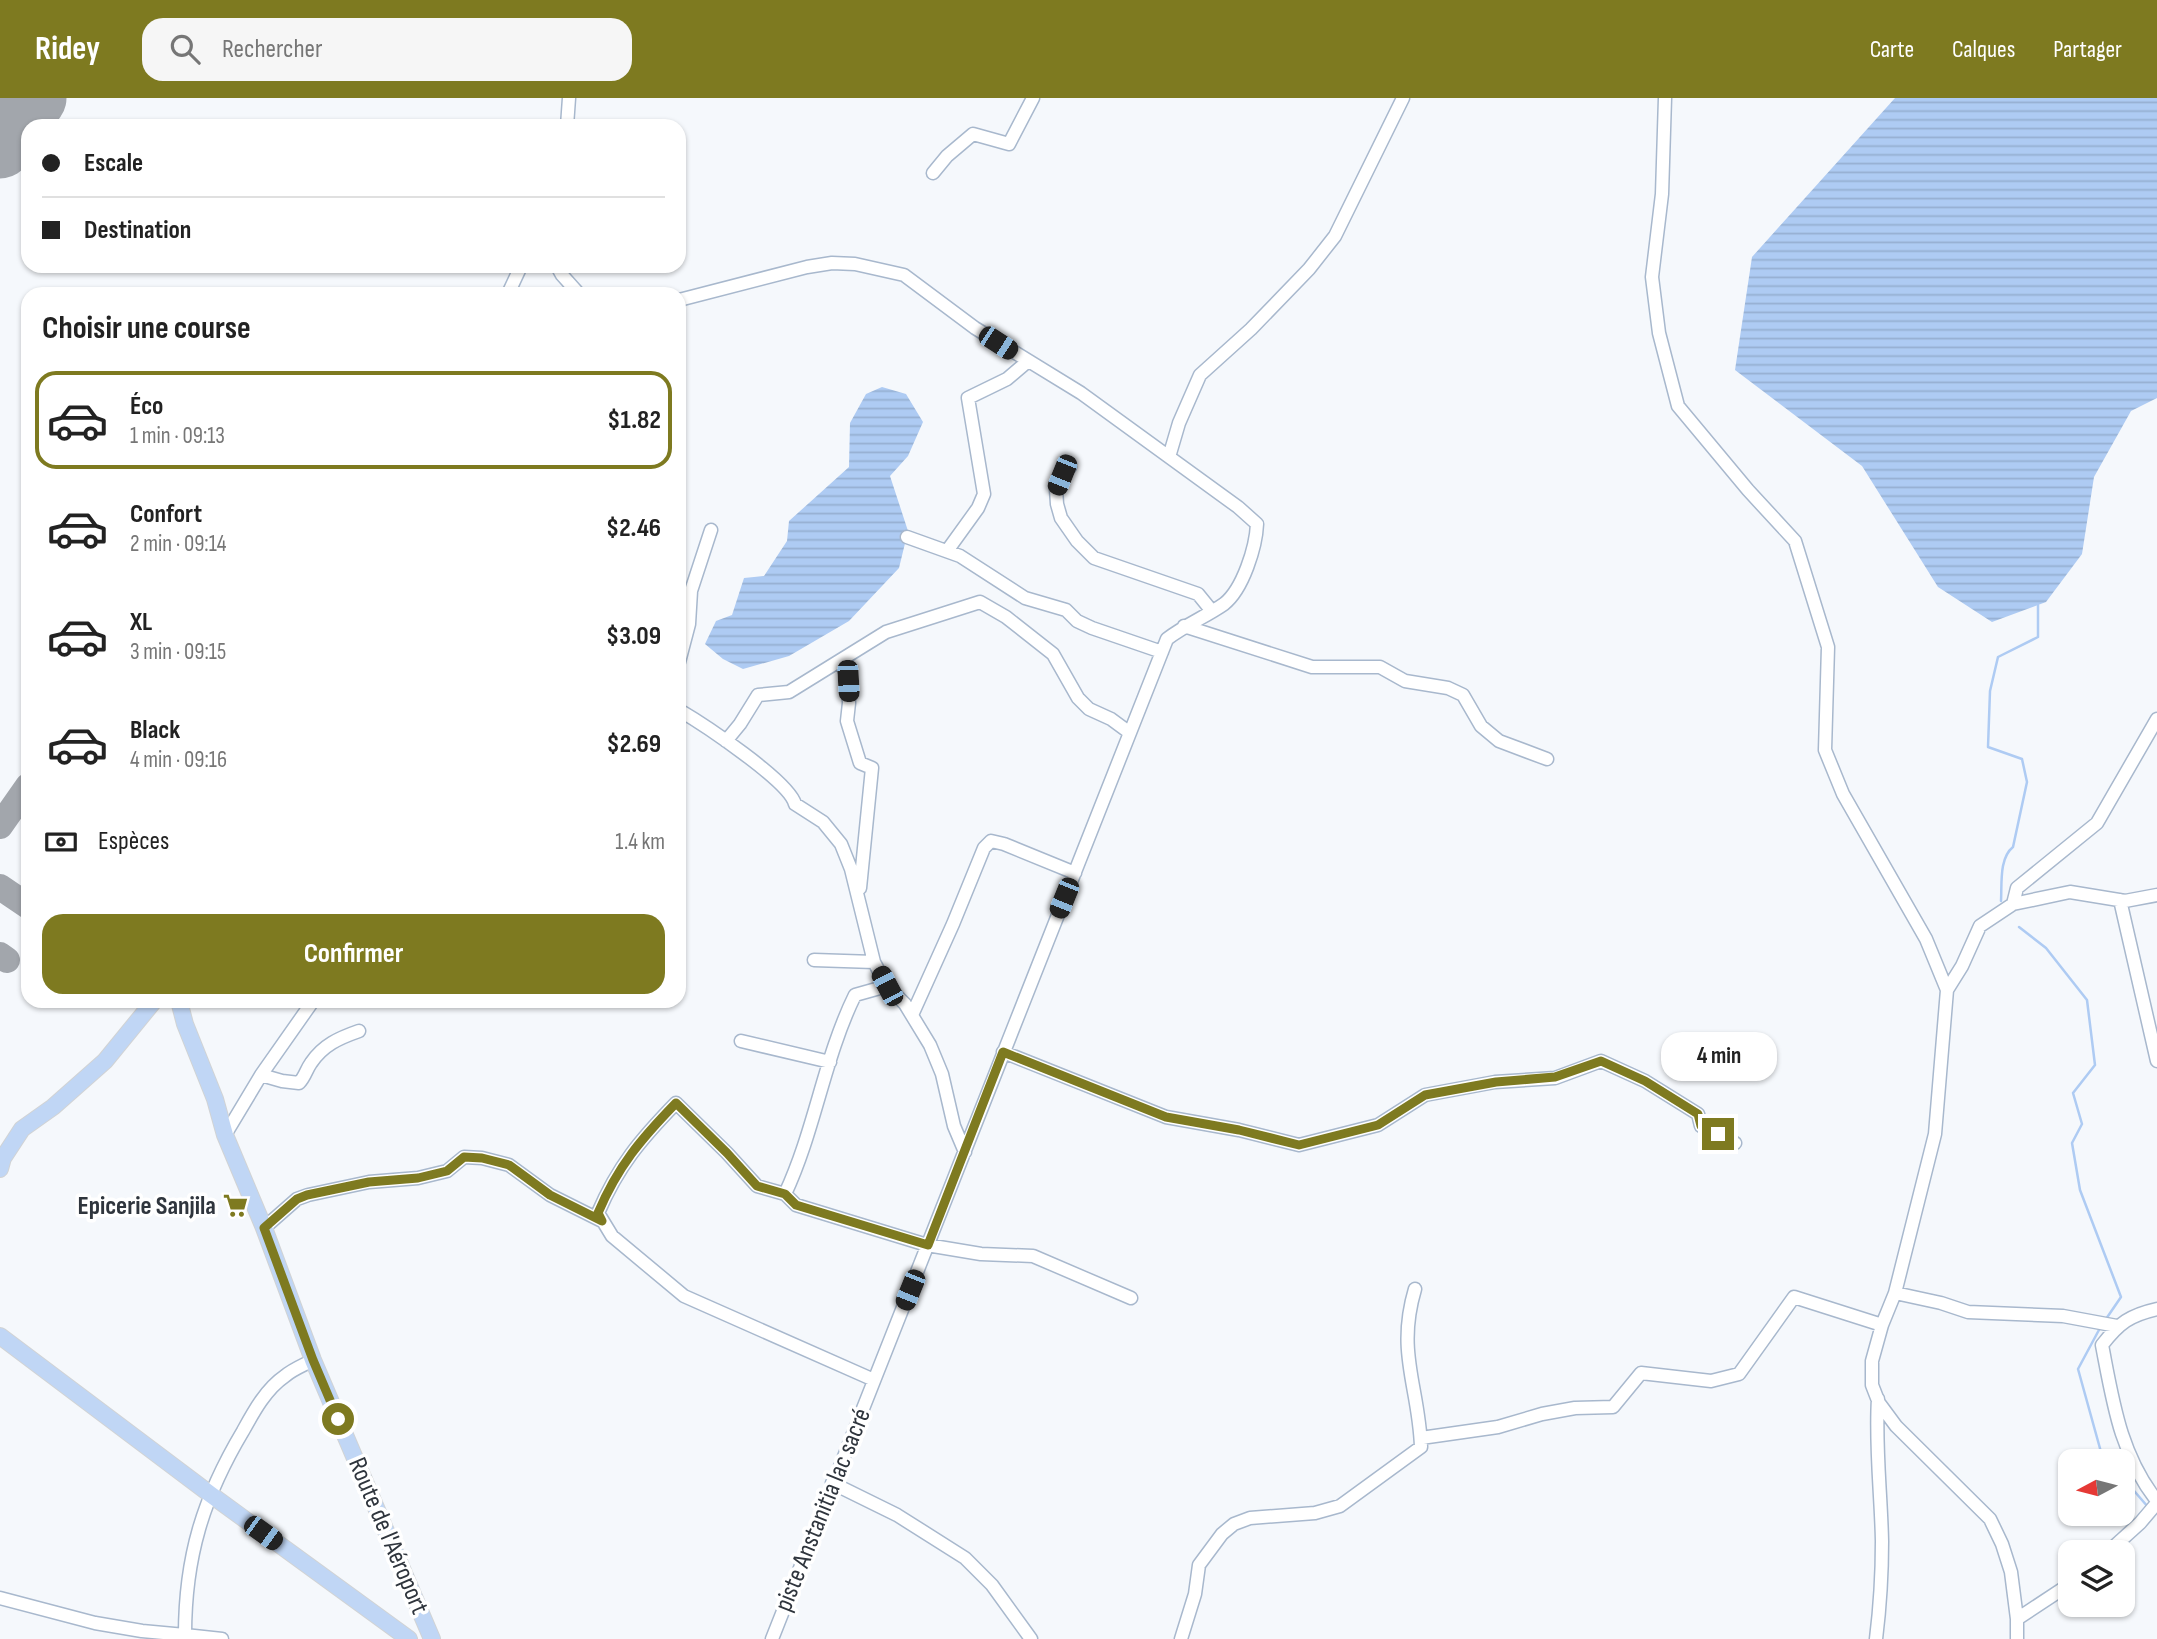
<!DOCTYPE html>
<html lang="fr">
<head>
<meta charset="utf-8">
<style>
	body { margin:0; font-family:"Sofia Sans Condensed",sans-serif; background:#f6f6f6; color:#222; height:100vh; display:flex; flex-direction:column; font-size:26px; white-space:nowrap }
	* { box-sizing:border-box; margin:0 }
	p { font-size:23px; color:#767676 }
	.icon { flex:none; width:38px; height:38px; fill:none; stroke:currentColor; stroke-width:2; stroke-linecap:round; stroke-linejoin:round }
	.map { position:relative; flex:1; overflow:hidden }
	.panel { position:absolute; left:21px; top:189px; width:665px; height:721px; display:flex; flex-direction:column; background:#fff; border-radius:21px; box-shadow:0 2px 5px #0004 }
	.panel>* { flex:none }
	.banner { position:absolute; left:21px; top:21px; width:665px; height:154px; border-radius:21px; box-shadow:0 2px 5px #0004; display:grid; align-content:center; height:154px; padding:0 21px; background:#fff }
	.needle { width:46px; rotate:263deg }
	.controls { position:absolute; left:2058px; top:1351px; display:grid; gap:14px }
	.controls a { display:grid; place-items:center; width:77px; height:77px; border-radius:14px; background:#fff; box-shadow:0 2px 5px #0004; font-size:35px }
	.end { position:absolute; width:32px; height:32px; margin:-16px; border:9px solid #7e7a20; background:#fff; box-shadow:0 0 0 4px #fff }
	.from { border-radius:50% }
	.bubble { position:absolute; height:49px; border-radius:21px; background:#fff; box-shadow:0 2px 5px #0004; font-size:23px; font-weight:700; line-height:49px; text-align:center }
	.car { position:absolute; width:21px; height:42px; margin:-21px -10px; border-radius:9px; box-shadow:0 0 5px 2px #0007; background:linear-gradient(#222 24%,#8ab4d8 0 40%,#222 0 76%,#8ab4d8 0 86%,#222 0) }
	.banner b { display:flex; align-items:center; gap:24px; height:66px; font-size:26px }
	.banner b+b { border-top:2px solid #e0e0e0 }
	.banner i { width:18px; height:18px; background:#222 }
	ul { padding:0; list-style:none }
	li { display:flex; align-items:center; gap:21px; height:98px; margin:0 14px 10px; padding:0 7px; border:4px solid transparent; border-radius:21px }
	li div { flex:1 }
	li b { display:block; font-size:26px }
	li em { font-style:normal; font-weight:700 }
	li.current { border-color:#7e7a20 }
	li>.icon { width:63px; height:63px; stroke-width:1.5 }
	h2 { padding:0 21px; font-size:32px; line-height:84px }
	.pay { display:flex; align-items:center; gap:18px; height:77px; padding:0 21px; font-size:26px }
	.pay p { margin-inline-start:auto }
	.button { display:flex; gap:14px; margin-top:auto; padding:14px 21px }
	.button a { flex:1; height:80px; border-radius:21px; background:#7e7a20; color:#fff; font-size:28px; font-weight:700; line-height:80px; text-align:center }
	header { display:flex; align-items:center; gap:42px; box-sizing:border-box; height:98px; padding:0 35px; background:#7e7a20; color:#fff }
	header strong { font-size:33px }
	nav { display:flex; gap:38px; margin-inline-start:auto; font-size:24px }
	.search { width:490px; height:63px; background:#f6f6f6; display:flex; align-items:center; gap:18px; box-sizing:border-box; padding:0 24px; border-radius:21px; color:#767676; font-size:26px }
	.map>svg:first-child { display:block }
	.water { fill:url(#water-rules) }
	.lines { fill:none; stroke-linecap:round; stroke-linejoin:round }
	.stream { stroke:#aecbf3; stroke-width:2.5 }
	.taxiway { stroke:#a2a6ac; stroke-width:26 }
	.runway { stroke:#a2a6ac; stroke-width:65 }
	.minor-casing { stroke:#a8b8cd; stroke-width:15 }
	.major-casing { stroke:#d1d3d4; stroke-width:18 }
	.minor { stroke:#fff; stroke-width:12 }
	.major { stroke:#c0d6f5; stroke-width:16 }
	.route { stroke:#7e7a20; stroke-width:9 }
	.labels { text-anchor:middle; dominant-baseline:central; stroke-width:7; stroke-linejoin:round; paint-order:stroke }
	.poi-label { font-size:26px; font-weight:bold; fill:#2f353d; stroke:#fff; text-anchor:end }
	.street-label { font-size:26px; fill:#2f353d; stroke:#fff }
</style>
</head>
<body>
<header>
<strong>Ridey</strong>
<div class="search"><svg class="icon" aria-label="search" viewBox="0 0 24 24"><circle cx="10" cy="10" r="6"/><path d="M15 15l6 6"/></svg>Rechercher</div>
<nav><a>Carte</a><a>Calques</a><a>Partager</a></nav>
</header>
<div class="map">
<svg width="2157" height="1541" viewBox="0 0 2157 1541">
	<defs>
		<pattern id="water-rules" width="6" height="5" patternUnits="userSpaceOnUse" patternTransform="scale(1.75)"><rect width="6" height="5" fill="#aecbf3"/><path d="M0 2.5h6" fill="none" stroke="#96afd1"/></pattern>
	</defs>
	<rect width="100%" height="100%" fill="#f5f8fc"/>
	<path class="water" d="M1895,0H2157V300L2131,313L2094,379L2082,456L2046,504L1992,524L1938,489L1862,368L1735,272L1752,159Z
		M882,289L906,296L923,324L908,358L890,378L908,433L899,470L849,523L789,558L743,571L723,561L705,546L716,523L732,517L744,480L764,478L787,443L789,423L849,369L850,325L866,296Z"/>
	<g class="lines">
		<path class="stream" d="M2001,803C2002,786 1999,760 2013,749L2027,684L2022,661L1988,649L1990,593L1998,559L2038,539V507
			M2019,829L2046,850L2087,902L2095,967L2073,995L2082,1026L2072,1045L2080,1092L2121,1199L2106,1221
			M2100,1230L2078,1271L2101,1354L2109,1363
			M2123,1380L2148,1409"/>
		<path class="taxiway" d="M0,728L28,688
			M0,789L28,808
			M0,857L7,862"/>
		<path class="runway" d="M0,48L34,0"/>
		<defs>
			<path id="minor" d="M1665,0L1662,96L1652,179L1659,235L1678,308L1748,392L1795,443L1828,549L1825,652L1843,696L1926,841L1947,892
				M567,28L569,0
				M933,75L947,58L973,36L1009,46L1033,0
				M557,168L562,177L579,196
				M508,196L521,168
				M679,202L807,169L832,165L855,166L904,177L975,230L1081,295L1238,409L1257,426C1256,449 1243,491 1224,506C1207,518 1185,527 1167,541L772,1541
				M1169,359L1179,325L1200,277L1251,231L1309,171L1335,138L1403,0
				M1070,369L1062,377L1056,391L1057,406L1061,420L1077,443L1094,460L1198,496L1211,512
				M907,439L960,458L1025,500L1066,512L1077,523L1092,530L1162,554
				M947,453L978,410L984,396L968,300L1007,281L1027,264
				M1184,528L1312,569H1380L1405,583L1448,590L1463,597L1481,628L1499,643L1547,661
				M841,562L848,583L849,605L847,623L860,665L872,670L860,790
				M679,564L689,526L691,493L711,432
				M679,612C703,626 789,683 795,706L823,724L841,746L851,771L874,864L887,888
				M726,643L740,626L758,597L789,594L886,534L980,504L1006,519L1053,556L1078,600L1089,611L1111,621L1130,635
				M2120,802L2157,963
				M2013,806L2070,794L2125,803L2157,797
				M814,862L874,864
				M912,917L953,826L984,750L991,743L1004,746L1075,775
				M741,943L830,964
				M1003,954L1166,1019L1239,1032L1299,1047L1378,1027L1425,997L1495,984L1555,980L1601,963L1645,983L1698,1016L1701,1028L1735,1045
				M261,977L282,983L299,985C305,979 306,972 311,965C323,947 339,940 359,933
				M225,1037L261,977L313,903
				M965,1054L954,1028L942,976L930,947L905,906L887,888L855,897C824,960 815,1032 785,1096L796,1107L927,1147L981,1156L1033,1158L1131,1200
				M785,1096L757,1088L727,1055L676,1005C641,1041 618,1068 598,1115L612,1138L684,1198L874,1282
				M264,1130L297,1101L308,1097L369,1084L418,1080L447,1073L464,1059L482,1060L509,1067L550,1097L602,1123
				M1895,1195L1941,1205L1968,1214L2063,1218L2117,1228
				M2157,1211C2130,1217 2119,1225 2102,1247C2113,1304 2120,1356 2157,1403
				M1421,1340L1498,1329L1542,1316L1575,1310L1613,1309L1641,1275L1711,1283L1739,1276L1794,1199L1882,1227
				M832,1385L897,1417L965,1460L992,1487L1031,1541
				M2108,1454L2140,1425L2157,1405
				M0,1500L95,1525L142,1533L185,1537L184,1541
				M2017,1521L2070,1486
				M222,1541L185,1537C185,1459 203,1400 243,1333C254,1313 266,1291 285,1278C293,1271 304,1267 313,1262
				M1181,1541L1195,1496L1199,1467L1222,1436L1234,1426L1250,1420L1315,1415L1340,1408L1421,1349C1419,1289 1396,1255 1415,1191
				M1876,1541C1880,1509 1882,1476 1882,1443C1881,1395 1875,1348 1878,1301
				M2017,1541V1521L2011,1474L2002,1446L1990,1421L1896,1328L1879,1305L1872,1287V1263L1882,1227L1895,1195L1935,1036L1947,892L1962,868L1980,828L2013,806L2017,790L2097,725L2157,621"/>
			<path id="major" d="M179,903L185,926L215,1001L225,1037L264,1130L313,1262L432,1541
				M0,1071L3,1060L22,1031L53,1009L105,963L154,903
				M0,1238L210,1396L409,1541"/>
		</defs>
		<use href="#minor" class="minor-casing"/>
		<use href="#major" class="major-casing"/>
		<use href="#minor" class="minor"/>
		<use href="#major" class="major"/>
	</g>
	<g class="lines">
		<path class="route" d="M338,1321L313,1262L264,1130L297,1101L307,1097L369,1084L418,1080L447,1073L464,1059L482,1060L509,1067L550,1097L602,1123L598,1115C618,1068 641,1041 676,1005L727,1055L757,1088L785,1096L796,1107L928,1147L1003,954L1166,1019L1239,1032L1299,1047L1378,1027L1425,997L1496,984L1555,979L1601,963L1645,983L1698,1016L1701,1028L1718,1036"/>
	</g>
	<defs>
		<symbol id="supermarket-bare" viewBox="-9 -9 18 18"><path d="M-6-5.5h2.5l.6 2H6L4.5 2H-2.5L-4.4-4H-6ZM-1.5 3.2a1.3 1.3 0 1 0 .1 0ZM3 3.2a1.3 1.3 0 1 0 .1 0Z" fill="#7e7a20" stroke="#fff" stroke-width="2.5" paint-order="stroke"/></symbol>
	</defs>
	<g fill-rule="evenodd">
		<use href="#supermarket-bare" x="218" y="1090" width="35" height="35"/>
	</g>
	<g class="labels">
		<g class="poi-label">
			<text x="216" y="1108">Epicerie Sanjila</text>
		</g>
		<g class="street-label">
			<text transform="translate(823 1412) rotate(-68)">piste Anstanitia lac sacré</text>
			<text transform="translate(388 1438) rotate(67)">Route de l'Aéroport</text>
		</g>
	</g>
</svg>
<div class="controls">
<a><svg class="needle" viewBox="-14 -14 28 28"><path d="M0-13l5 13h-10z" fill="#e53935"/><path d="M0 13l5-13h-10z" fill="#767676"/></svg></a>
<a><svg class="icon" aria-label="layers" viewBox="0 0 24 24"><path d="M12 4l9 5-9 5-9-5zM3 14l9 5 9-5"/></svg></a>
</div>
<i class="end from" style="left:338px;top:1321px"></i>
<i class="end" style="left:1718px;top:1036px"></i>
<div class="bubble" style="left:1661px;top:934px;width:116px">4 min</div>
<i class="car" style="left:998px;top:245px;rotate:123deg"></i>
<i class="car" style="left:1062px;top:377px;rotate:202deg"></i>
<i class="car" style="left:848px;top:583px;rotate:177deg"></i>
<i class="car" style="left:1064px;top:800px;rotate:202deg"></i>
<i class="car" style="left:887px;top:888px;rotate:332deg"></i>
<i class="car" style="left:910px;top:1192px;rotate:202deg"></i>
<i class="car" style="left:263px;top:1435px;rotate:126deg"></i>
<div class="banner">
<b><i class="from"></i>Escale</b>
<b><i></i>Destination</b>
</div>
<section class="panel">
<h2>Choisir une course</h2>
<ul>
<li class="current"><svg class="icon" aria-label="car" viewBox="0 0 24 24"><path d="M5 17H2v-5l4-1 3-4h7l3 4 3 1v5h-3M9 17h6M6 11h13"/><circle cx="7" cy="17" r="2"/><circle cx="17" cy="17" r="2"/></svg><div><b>Éco</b><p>1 min · 09:13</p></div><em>$1.82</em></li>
<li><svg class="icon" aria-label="car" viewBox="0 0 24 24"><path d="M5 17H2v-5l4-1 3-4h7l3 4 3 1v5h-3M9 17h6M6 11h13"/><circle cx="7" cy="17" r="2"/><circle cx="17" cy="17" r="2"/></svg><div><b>Confort</b><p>2 min · 09:14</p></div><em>$2.46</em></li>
<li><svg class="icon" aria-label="car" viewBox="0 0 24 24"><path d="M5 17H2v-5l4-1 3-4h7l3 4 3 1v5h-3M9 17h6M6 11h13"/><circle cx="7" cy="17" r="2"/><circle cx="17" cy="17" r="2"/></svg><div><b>XL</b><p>3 min · 09:15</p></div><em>$3.09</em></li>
<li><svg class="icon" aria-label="car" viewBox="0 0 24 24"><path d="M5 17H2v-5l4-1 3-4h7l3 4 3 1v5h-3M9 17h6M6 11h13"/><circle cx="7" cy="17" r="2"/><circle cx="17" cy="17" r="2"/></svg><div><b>Black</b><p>4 min · 09:16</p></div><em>$2.69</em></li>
</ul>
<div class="pay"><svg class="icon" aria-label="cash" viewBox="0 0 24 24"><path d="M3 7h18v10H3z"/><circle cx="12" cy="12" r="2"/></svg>Espèces<p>1.4 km</p></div>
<div class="button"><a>Confirmer</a></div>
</section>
</div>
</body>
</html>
